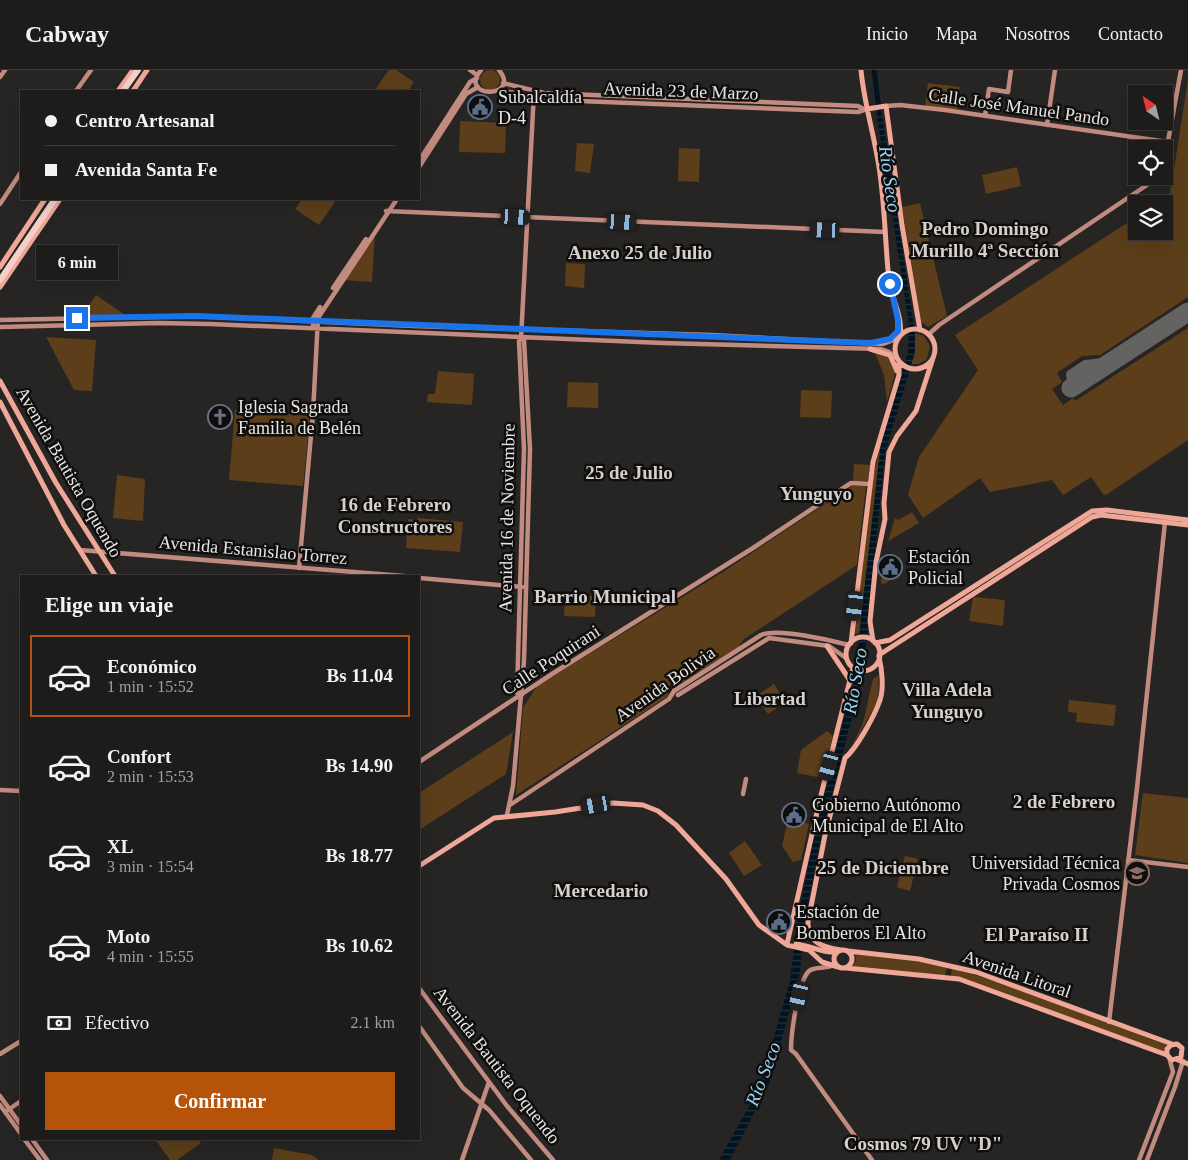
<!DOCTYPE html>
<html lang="es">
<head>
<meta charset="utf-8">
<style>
	body { margin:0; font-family:Georgia,serif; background:#2a2927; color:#f1f3f6; height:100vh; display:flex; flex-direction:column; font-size:19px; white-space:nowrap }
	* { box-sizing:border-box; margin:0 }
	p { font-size:16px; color:#a0a1a2 }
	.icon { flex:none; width:28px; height:28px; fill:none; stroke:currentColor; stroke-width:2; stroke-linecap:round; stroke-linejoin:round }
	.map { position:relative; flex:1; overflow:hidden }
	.panel { position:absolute; left:20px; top:505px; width:400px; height:565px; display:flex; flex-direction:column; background:#1d1c1a; border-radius:0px; box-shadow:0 5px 20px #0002,0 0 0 1px #3b3a39 }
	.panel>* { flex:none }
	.banner { position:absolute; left:20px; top:20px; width:400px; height:110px; border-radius:0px; box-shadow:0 5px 20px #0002,0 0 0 1px #3b3a39; display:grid; align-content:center; height:110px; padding:0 25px; background:#1d1c1a }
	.needle { width:32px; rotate:325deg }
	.fabs { position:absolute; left:1128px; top:15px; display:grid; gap:10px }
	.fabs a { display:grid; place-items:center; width:45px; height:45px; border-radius:0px; background:#1d1c1a; box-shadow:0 5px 20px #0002,0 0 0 1px #3b3a39; font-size:25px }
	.end { position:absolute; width:22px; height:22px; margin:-11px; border:6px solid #1a73e8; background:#fff; box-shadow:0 0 0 2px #fff }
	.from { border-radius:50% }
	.bubble { position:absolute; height:35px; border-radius:0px; background:#1d1c1a; box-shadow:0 5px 20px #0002,0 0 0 1px #3b3a39; font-size:16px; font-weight:800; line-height:35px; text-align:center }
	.car { position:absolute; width:15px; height:30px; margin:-15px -8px; border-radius:6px; box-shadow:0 0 4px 1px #0007; background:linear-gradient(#222 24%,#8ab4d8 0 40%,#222 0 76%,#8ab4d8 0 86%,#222 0) }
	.banner b { display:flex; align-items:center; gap:18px; height:48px; font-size:19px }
	.banner b+b { border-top:1px solid #3b3a39 }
	.banner i { width:12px; height:12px; background:#f1f3f6 }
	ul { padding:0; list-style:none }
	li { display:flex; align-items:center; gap:15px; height:82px; margin:0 10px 8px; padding:0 15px; border:2px solid transparent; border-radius:0px }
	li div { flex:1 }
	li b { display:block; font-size:19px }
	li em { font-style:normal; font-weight:800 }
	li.current { border-color:#b45309 }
	li>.icon { width:45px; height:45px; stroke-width:1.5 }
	h2 { padding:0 25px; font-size:22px; line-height:60px }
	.pay { display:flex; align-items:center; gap:12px; height:55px; padding:0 25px; font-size:19px }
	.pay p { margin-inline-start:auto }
	.button { display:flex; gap:10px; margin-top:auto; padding:10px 25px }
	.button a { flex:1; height:58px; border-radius:0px; background:#b45309; color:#fff; font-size:20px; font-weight:800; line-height:58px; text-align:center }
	header { display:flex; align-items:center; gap:30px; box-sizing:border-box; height:70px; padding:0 25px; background:#1d1c1a; border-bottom:1px solid #3b3a39 }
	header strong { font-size:24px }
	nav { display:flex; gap:28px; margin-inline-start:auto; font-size:18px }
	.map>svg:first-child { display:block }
	.green { fill:#5c3e1a }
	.water { fill:url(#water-rules) }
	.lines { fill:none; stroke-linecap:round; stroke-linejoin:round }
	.river { stroke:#00131f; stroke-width:5 }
	.taxiway { stroke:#656361; stroke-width:8 }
	.runway { stroke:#656361; stroke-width:19 }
	.secondary { stroke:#c28b7f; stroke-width:4.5 }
	.primary { stroke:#efa798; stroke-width:5 }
	.highway { stroke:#f4d0c9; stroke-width:6 }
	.route { stroke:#1a73e8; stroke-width:6 }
	.labels { text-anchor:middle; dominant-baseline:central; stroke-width:5; stroke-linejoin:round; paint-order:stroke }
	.street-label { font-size:18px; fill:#e8e6e5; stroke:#0f0e0d }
	.poi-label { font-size:18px; fill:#e8e6e5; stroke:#0f0e0d; text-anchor:start }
	.water-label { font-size:19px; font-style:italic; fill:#98d6f9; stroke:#0f0e0d }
	.neighbourhood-label { font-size:19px; font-weight:bold; fill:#d3d0cd; stroke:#0f0e0d }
</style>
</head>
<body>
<header>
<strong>Cabway</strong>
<nav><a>Inicio</a><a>Mapa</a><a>Nosotros</a><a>Contacto</a></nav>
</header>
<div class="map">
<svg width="1188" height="1090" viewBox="0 0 1188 1090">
	<defs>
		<pattern id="water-rules" width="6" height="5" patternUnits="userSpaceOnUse" patternTransform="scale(1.25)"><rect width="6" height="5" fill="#00131f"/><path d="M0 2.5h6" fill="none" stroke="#25353f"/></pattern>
	</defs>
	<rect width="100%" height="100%" fill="#272523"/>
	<path class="green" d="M480 10a10 10 0 1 1 20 0a10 10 0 1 1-20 0Z
		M389,0H396L414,12L408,21H374Z
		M1188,10V227L1100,285L1082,286L1057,303L1062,312L1052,319L1063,335L1073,328L1075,331L1188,258V370L1106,425L1103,424L1091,407L1063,425L1052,410L990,422L980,408L923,448L908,425L919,387L978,300L955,265L1136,147V161H1164V134H1156L1170,124Z
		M928,13L960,17L957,41L925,36Z
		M460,51L506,53L505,83L459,82Z
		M577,73L594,74L590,103L575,101Z
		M679,78L700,79L699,112L678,111Z
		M1017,97L1021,116L986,124L982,105Z
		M302,129H337L319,155L295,139Z
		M920,133L947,246L928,257L921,252L902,137Z
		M375,163L372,212L345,210Z
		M566,193L585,194L584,218L565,216Z
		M96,225L125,245L82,246Z
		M915,263L924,266L930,276L927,289L919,294H911L915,282Z
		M46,267L96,270L92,321L74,320Z
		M874,281L888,285L896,300L887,332L884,305Z
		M438,301L474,304L472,335L427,332L428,324H435Z
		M568,312L598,313V338L567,337Z
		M801,320L832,321L831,348L800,347Z
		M235,340L310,346L303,416L229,410Z
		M881,372L859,563L855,564L871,417Z
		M854,394L870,395L868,411H853Z
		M117,405L145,409L143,451L113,448Z
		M852,416H866L857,495L744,569L738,577L669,621L667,627L516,725L523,638L537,616L723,502Z
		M912,442L919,453L888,471L895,448L898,450Z
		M417,448L463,452L460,482L406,478L408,449L417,450Z
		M886,484L900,503L884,514L881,513L883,490Z
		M565,526H596L595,547L564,546Z
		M973,527L1005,530L1003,556L969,551Z
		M879,605L878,631L850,680L863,653L873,609Z
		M774,614L786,632L768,644L756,626Z
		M1069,630L1116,635L1114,656L1076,652L1077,643L1068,642Z
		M827,661L833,666L822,708L797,703L801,680Z
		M513,662L506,704L419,760V723Z
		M1143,723L1188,728V793L1135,785Z
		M788,749L809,754L801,790L793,792L782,776Z
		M745,771L762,795L744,806L729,783Z
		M905,786L918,789L910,821L897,817Z
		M855,884L919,891L947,898L945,905L935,907L852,898L856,890Z
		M952,898L1023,920L1166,975L1164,984L951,906Z
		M155,1069H198L201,1073L177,1090H170Z
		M274,1078L312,1085L319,1090H272Z"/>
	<path class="water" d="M881,39L915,263V282L885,383L863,605L821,767L804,854L800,902L770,1012L730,1090H719L759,1018L790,911L797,854L814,765L855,605L881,372L908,283L909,255L876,40Z"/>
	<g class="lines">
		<path class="river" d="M874,0L879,39"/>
		<path class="taxiway" d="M1075,315L1071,312L1070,304L1085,294L1113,291"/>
		<path class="runway" d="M1071,318L1188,242"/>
		<path class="secondary" d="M470,0L477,5
			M481,0C457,29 522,29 499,0
			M0,7L5,0
			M503,13L544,23L858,36L864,39
			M498,20L554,30L858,42L867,39
			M76,21L91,0
			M886,36L900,35L945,40L1168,72
			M985,46L989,19L1008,22L1011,0
			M1047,55L1055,0
			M419,91L470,12L477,8
			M1164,93L1181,0
			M419,97L466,24L478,17
			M0,134L21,102
			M386,141L885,162
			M333,218L366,169
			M0,250L196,246L414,256L711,265L883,274L899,268
			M313,255V248L320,237
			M0,257L158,253L210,254L663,273L880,279L889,282L898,289
			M929,264L939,255L1147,115L1156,106
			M80,480L404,506
			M299,498L313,343L318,248L397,129
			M419,508L522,517
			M522,625L517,623L524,379L519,271L521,269L534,22
			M678,625L769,568L829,576L846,588
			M419,692L552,604L753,478L851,413L870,414
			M0,720L21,721
			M743,724L746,709
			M510,735L669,629L674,621L761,565C778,558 830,570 849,575
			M507,745L513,716L524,591L530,379L524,270L521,269
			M1128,790L1188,797
			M831,896C824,899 815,896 809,901C798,911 791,964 791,980L796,984L872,1090
			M419,918L507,1036L553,1090
			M1109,952L1137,718L1165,452
			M419,956L463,1018L489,1040L531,1090
			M0,984L21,971
			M0,1026L21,1055
			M0,1035L21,1064
			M8,1040L21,1031
			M24,1069L40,1090
			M32,1069L47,1090
			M462,1090L489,1012
			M1139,1090L1173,1002L1169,987
			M1147,1090L1175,1017L1183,991"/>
		<path class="primary" d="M861,0C864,33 874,64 879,97C885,135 885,173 889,211C892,230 903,246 900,266
			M118,21L133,0
			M133,21L147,0
			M867,39L886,36L902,155L920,260
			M0,197L45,129
			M0,217L60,129
			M895 279a20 20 0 1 1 40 0a20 20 0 1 1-40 0Z
			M871,273C883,272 896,271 899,257
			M870,279L890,285L897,301
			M0,311L56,413L115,506
			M0,332L64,455L96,506
			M846 584a17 17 0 1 1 34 0a17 17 0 1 1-34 0Z
			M873,571L870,551L876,492L885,449L884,433L889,382L897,366L916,341L933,288
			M851,573L873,392L899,305V291
			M875,573L890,570L1092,441L1107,440L1188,450
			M827,576L851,612
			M879,585L1092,447L1101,445L1188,455
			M419,796L494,748L555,742L613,733L643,735L658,741L676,755L726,809L759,855L787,875L809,880L822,892L838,897
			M787,874L820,729L853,598
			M796,874C811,876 822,883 837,882
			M834 889a9 9 0 1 1 18 0a9 9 0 1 1-18 0Z
			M841,880C823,877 807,873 808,852L825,765L845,688C857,678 875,645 880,630C884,618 882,599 879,587
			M848,881L919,889L976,902L1172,974
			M846,898L959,909L1167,985L1172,990L1181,987L1182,978L1177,974L1171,975L1167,979V985
			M1178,990L1188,994"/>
		<path class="highway" d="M123,21L138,0
			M0,210L55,129"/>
	</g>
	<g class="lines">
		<path class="route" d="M77,248L196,246L871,273L890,269L898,261V250L890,214"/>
	</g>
	<defs>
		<symbol id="civic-ring" viewBox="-11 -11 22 22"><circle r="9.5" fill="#0f0e0d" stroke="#5c6f8a" stroke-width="1.5"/><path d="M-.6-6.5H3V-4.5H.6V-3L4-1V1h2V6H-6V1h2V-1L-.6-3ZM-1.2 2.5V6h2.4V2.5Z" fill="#5c6f8a"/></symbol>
		<symbol id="church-ring" viewBox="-11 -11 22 22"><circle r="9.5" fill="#0f0e0d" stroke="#6b7280" stroke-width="1.5"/><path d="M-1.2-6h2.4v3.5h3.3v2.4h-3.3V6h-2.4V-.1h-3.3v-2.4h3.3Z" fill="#6b7280"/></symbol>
		<symbol id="university-ring" viewBox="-11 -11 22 22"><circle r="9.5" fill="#0f0e0d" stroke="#8d6e63" stroke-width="1.5"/><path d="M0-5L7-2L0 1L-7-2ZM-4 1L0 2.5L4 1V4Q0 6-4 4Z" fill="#8d6e63"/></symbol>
	</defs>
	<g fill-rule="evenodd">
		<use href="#civic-ring" x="466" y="23" width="28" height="28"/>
		<use href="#church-ring" x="206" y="333" width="28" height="28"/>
		<use href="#civic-ring" x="876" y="483" width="28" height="28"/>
		<use href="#civic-ring" x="780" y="731" width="28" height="28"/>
		<use href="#university-ring" x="1123" y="789" width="28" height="28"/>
		<use href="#civic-ring" x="765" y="838" width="28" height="28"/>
	</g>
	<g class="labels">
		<g class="street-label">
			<text transform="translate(681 21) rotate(2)">Avenida 23 de Marzo</text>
			<text transform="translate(1019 37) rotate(8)">Calle José Manuel Pando</text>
			<text transform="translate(69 402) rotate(60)">Avenida Bautista Oquendo</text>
			<text transform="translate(507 448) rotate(-89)">Avenida 16 de Noviembre</text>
			<text transform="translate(253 480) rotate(5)">Avenida Estanislao Torrez</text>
			<text transform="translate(551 590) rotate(-33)">Calle Poquirani</text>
			<text transform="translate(665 614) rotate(-35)">Avenida Bolivia</text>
			<text transform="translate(1017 904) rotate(19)">Avenida Litoral</text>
			<text transform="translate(497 995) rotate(52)">Avenida Bautista Oquendo</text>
		</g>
		<g class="poi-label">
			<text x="498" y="27">Subalcaldía<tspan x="498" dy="21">D-4</tspan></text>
			<text x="238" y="337">Iglesia Sagrada<tspan x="238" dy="21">Familia de Belén</tspan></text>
			<text x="908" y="487">Estación<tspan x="908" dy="21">Policial</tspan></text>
			<text x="812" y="735">Gobierno Autónomo<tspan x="812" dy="21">Municipal de El Alto</tspan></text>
			<text x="1120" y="793" text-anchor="end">Universidad Técnica<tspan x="1120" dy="21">Privada Cosmos</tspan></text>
			<text x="796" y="842">Estación de<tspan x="796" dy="21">Bomberos El Alto</tspan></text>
		</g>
		<g class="water-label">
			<text transform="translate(890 109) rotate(82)">Río Seco</text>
			<text transform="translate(855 611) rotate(-80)">Río Seco</text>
			<text transform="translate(763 1004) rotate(-69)">Río Seco</text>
		</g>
		<g class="neighbourhood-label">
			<text x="985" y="158">Pedro Domingo<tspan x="985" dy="22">Murillo 4ª Sección</tspan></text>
			<text x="640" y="182">Anexo 25 de Julio</text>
			<text x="629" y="402">25 de Julio</text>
			<text x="816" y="423">Yunguyo</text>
			<text x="395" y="434">16 de Febrero<tspan x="395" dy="22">Constructores</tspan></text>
			<text x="605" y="526">Barrio Municipal</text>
			<text x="947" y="619">Villa Adela<tspan x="947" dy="22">Yunguyo</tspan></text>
			<text x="770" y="628">Libertad</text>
			<text x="1064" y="731">2 de Febrero</text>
			<text x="883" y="797">25 de Diciembre</text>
			<text x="601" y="820">Mercedario</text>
			<text x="1037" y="864">El Paraíso II</text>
			<text x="923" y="1073">Cosmos 79 UV "D"</text>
		</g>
	</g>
</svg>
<div class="fabs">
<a><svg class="needle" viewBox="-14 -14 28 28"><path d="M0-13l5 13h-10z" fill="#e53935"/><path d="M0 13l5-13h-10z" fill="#a0a1a2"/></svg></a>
<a><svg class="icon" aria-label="locate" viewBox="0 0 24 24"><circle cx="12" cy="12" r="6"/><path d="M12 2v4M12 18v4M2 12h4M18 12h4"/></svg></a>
<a><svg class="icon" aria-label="layers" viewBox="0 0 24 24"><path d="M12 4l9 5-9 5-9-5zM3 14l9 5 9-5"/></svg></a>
</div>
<i class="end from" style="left:890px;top:214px"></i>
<i class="end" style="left:77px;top:248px"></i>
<div class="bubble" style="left:36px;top:175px;width:82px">6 min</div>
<i class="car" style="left:516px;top:147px;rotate:93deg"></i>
<i class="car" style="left:622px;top:152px;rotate:93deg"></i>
<i class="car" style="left:825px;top:160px;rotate:272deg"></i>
<i class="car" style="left:855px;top:536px;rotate:187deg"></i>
<i class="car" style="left:829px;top:696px;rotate:195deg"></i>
<i class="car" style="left:596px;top:735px;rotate:260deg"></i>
<i class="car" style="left:799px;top:926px;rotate:193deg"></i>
<div class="banner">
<b><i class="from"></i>Centro Artesanal</b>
<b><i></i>Avenida Santa Fe</b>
</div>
<section class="panel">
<h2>Elige un viaje</h2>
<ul>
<li class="current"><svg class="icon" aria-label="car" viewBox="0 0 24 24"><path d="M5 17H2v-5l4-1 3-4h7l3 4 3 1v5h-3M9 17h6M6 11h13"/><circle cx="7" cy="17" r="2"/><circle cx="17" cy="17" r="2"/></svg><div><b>Económico</b><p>1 min · 15:52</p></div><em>Bs 11.04</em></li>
<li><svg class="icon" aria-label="car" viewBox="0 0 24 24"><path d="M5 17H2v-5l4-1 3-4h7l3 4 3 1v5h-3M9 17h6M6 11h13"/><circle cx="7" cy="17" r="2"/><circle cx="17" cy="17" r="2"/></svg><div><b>Confort</b><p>2 min · 15:53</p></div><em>Bs 14.90</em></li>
<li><svg class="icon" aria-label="car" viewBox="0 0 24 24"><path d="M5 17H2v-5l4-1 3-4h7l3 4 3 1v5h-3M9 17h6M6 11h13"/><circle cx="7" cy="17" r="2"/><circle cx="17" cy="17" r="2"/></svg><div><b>XL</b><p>3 min · 15:54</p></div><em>Bs 18.77</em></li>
<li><svg class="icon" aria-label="car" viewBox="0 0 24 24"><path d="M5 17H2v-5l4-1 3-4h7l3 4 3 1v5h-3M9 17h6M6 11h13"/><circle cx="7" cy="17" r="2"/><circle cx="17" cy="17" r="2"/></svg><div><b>Moto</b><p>4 min · 15:55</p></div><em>Bs 10.62</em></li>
</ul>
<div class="pay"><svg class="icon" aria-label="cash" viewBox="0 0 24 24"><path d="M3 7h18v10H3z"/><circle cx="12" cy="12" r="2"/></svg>Efectivo<p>2.1 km</p></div>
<div class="button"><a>Confirmar</a></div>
</section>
</div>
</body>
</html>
